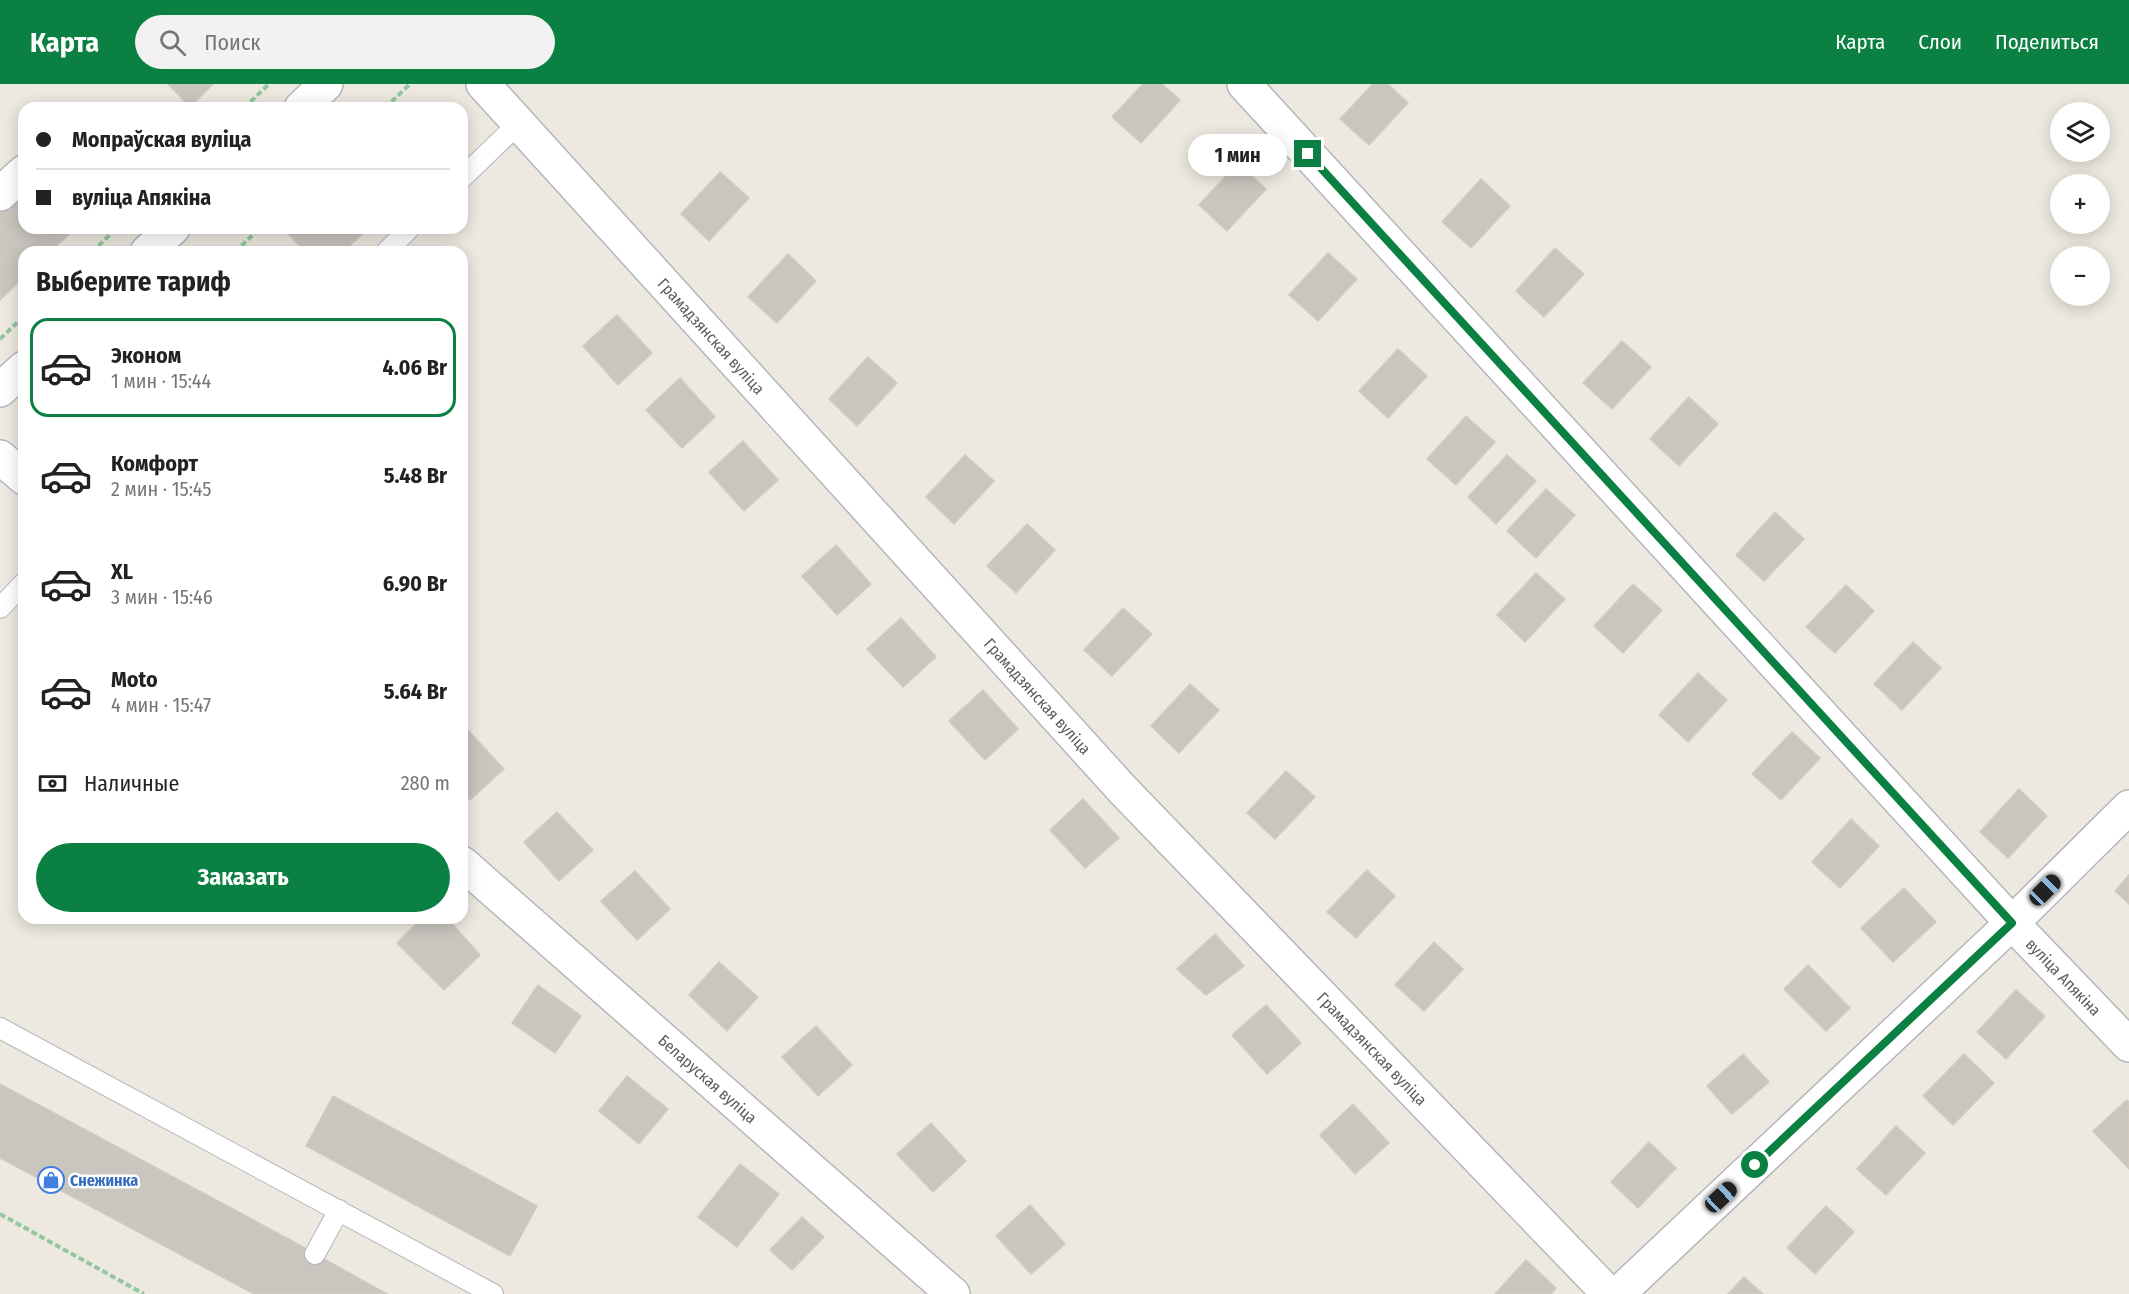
<!DOCTYPE html>
<html lang="ru">
<head>
<meta charset="utf-8">
<style>
	body { margin:0; font-family:"Fira Sans Condensed",sans-serif; background:#f2f2f2; color:#222; height:100vh; display:flex; flex-direction:column; font-size:22px; white-space:nowrap }
	* { box-sizing:border-box; margin:0 }
	p { font-size:20px; color:#767676 }
	.icon { flex:none; width:33px; height:33px; fill:none; stroke:currentColor; stroke-width:2; stroke-linecap:round; stroke-linejoin:round }
	.map { position:relative; flex:1; overflow:hidden }
	.drawer { position:absolute; left:18px; top:162px; width:450px; height:678px; display:flex; flex-direction:column; background:#fff; border-radius:18px; box-shadow:0 3px 15px #0003 }
	.drawer>* { flex:none }
	.banner { position:absolute; left:18px; top:18px; width:450px; height:132px; border-radius:18px; box-shadow:0 3px 15px #0003; display:grid; align-content:center; height:132px; padding:0 18px; background:#fff }
	.buttons { position:absolute; left:2050px; top:18px; display:grid; gap:12px }
	.buttons a { display:grid; place-items:center; width:60px; height:60px; border-radius:50%; background:#fff; box-shadow:0 3px 15px #0003; font-size:30px }
	.end { position:absolute; width:27px; height:27px; margin:-14px; border:8px solid #0b8043; background:#fff; box-shadow:0 0 0 3px #fff }
	.from { border-radius:50% }
	.bubble { position:absolute; height:42px; border-radius:21px; background:#fff; box-shadow:0 3px 15px #0003; font-size:20px; font-weight:700; line-height:42px; text-align:center }
	.car { position:absolute; width:18px; height:36px; margin:-18px -9px; border-radius:8px; box-shadow:0 0 4px 2px #0007; background:linear-gradient(#222 24%,#8ab4d8 0 40%,#222 0 76%,#8ab4d8 0 86%,#222 0) }
	.banner b { display:flex; align-items:center; gap:21px; height:57px; font-size:22px }
	.banner b+b { border-top:2px solid #e0e0e0 }
	.banner i { width:15px; height:15px; background:#222 }
	ul { padding:0; list-style:none }
	li { display:flex; align-items:center; gap:18px; height:99px; margin:0 12px 9px; padding:0 6px; border:3px solid transparent; border-radius:18px }
	li div { flex:1 }
	li b { display:block; font-size:22px }
	li em { font-style:normal; font-weight:700 }
	li.current { border-color:#0b8043 }
	li>.icon { width:54px; height:54px; stroke-width:1.5 }
	h2 { padding:0 18px; font-size:27px; line-height:72px }
	.pay { display:flex; align-items:center; gap:15px; height:66px; padding:0 18px; font-size:22px }
	.pay p { margin-inline-start:auto }
	.cta { display:flex; gap:12px; margin-top:auto; padding:12px 18px }
	.cta a { flex:1; height:69px; border-radius:36px; background:#0b8043; color:#fff; font-size:24px; font-weight:700; line-height:69px; text-align:center }
	header { display:flex; align-items:center; gap:36px; box-sizing:border-box; height:84px; padding:0 30px; background:#0b8043; color:#fff }
	header strong { font-size:28px }
	nav { display:flex; gap:33px; margin-inline-start:auto; font-size:21px }
	.search { width:420px; height:54px; background:#f2f2f2; display:flex; align-items:center; gap:15px; box-sizing:border-box; padding:0 21px; border-radius:33px; color:#767676; font-size:22px }
	.map>svg:first-child { display:block }
	.building { fill:#c9c5bf; stroke:#d1cabe; stroke-width:1.5 }
	.lines { fill:none; stroke-linecap:round; stroke-linejoin:round }
	.lane-casing { stroke:#b3b7bb; stroke-width:22 }
	.street-casing { stroke:#b3b7bb; stroke-width:36 }
	.secondary-casing { stroke:#b4b8be; stroke-width:36 }
	.path { stroke:#93c79e; stroke-width:4; stroke-dasharray:6 3; stroke-linecap:butt }
	.lane { stroke:#fff; stroke-width:20 }
	.street { stroke:#fff; stroke-width:33 }
	.secondary { stroke:#fff; stroke-width:33 }
	.route { stroke:#0b8043; stroke-width:8 }
	.labels { text-anchor:middle; dominant-baseline:central; stroke-width:5; stroke-linejoin:round; paint-order:stroke }
	.street-label { font-size:16px; fill:#595d62; stroke:#fff }
	.shop-label { font-size:16px; font-weight:bold; fill:#366cbe; stroke:#fff; text-anchor:start }
</style>
</head>
<body>
<header>
<strong>Карта</strong>
<div class="search"><svg class="icon" aria-label="search" viewBox="0 0 24 24"><circle cx="10" cy="10" r="6"/><path d="M15 15l6 6"/></svg>Поиск</div>
<nav><a>Карта</a><a>Слои</a><a>Поделиться</a></nav>
</header>
<div class="map">
<svg width="2129" height="1210" viewBox="0 0 2129 1210">
	<rect width="100%" height="100%" fill="#ede9e0"/>
	<path class="building" d="M168,0H213L190,23Z
		M1143,0H1162L1180,16L1141,59L1112,33Z
		M1373,0H1388L1408,19L1369,61L1340,35Z
		M1238,79L1266,105L1227,147L1199,121Z
		M720,88L749,114L709,157L681,130Z
		M1481,95L1510,122L1471,164L1442,138Z
		M24,105V144H76L50,168H24V193L0,216V128Z
		M283,144H369L343,168H305Z
		M1555,164L1584,190L1544,233L1516,207Z
		M1328,169L1357,195L1318,237L1289,211Z
		M788,170L816,197L777,239L748,213Z
		M617,231L652,269L618,301L583,262Z
		M1622,257L1651,283L1612,325L1583,299Z
		M1398,265L1427,292L1388,334L1359,307Z
		M868,273L897,299L857,342L829,315Z
		M680,294L715,333L682,364L646,326Z
		M1689,313L1718,340L1679,382L1650,355Z
		M1466,332L1495,358L1456,401L1427,375Z
		M743,357L778,396L744,427L709,388Z
		M965,371L994,397L954,440L926,413Z
		M1507,371L1536,397L1496,440L1468,413Z
		M1546,405L1575,431L1536,474L1507,447Z
		M1775,428L1804,455L1764,497L1736,471Z
		M1027,440L1055,466L1016,509L987,482Z
		M836,461L871,500L837,531L802,492Z
		M1536,489L1565,515L1525,558L1497,531Z
		M1633,500L1662,526L1623,569L1594,542Z
		M1846,501L1874,527L1835,569L1806,543Z
		M1123,524L1152,550L1112,592L1084,566Z
		M901,534L936,573L903,603L867,565Z
		M1913,558L1941,584L1902,626L1874,600Z
		M1698,589L1727,616L1688,658L1659,631Z
		M1190,600L1219,626L1179,669L1151,642Z
		M983,606L1018,645L985,676L949,637Z
		M468,646L504,685L470,716L462,707V652Z
		M1792,648L1820,674L1781,716L1752,690Z
		M1286,687L1315,713L1275,755L1247,729Z
		M2019,705L2047,732L2008,774L1980,748Z
		M1083,715L1119,754L1085,784L1050,746Z
		M557,728L593,766L559,797L524,758Z
		M1851,735L1879,762L1840,804L1812,778Z
		M1367,786L1395,812L1356,854L1327,828Z
		M635,787L670,825L637,856L601,817Z
		M2129,791V820L2115,807Z
		M1904,804L1936,838L1893,878L1861,844Z
		M422,834H447L480,871L444,906L397,859Z
		M1215,850L1244,882L1206,911L1177,885Z
		M1434,858L1463,885L1424,927L1395,901Z
		M719,878L758,913L727,947L689,911Z
		M1808,881L1850,924L1826,947L1784,905Z
		M538,901L581,932L555,969L512,939Z
		M2016,906L2045,932L2006,975L1977,948Z
		M1266,921L1301,959L1267,990L1232,951Z
		M816,942L852,981L818,1012L782,973Z
		M1743,970L1769,998L1732,1030L1707,1002Z
		M1964,970L1994,999L1953,1041L1923,1012Z
		M627,992L668,1025L639,1060L599,1027Z
		M0,1000L285,1153L254,1210L0,1074Z
		M333,1012L537,1122L510,1172L306,1062Z
		M2127,1016L2129,1018V1085L2093,1047Z
		M1353,1020L1389,1059L1355,1090L1320,1051Z
		M931,1039L966,1077L933,1108L897,1070Z
		M1896,1042L1925,1069L1886,1111L1857,1085Z
		M1649,1058L1676,1084L1638,1124L1611,1098Z
		M740,1080L779,1110L737,1163L698,1133Z
		M1030,1121L1065,1160L1031,1190L996,1152Z
		M1826,1122L1854,1148L1815,1190L1787,1164Z
		M802,1133L824,1153L792,1186L770,1166Z
		M285,1153L387,1210H254Z
		M1526,1176L1556,1204L1551,1210H1495Z
		M1744,1193L1763,1210H1728Z"/>
	<g class="lines">
		<defs>
			<path id="lane" d="M462,94L519,39
				M386,168L410,144
				M0,524L24,499
				M0,944L493,1210
				M315,1170L339,1126"/>
			<g id="street">
				<path id="s1" d="M483,0L1122,705L1609,1210"/>
				<path id="s2" d="M1244,0L2012,839L2129,961"/>
				<path d="M0,110L24,88"/>
				<path d="M0,373L24,394"/>
				<path id="s3" d="M462,779L953,1210"/>
				<path d="M1618,1210L2012,839L2129,723"/>
			</g>
			<path id="secondary" d="M301,24L326,0
				M147,168L173,144
				M0,306L24,284"/>
		</defs>
		<use href="#lane" class="lane-casing"/>
		<use href="#street" class="street-casing"/>
		<use href="#secondary" class="secondary-casing"/>
		<path class="path" d="M244,24L269,0
			M385,24L410,0
			M92,168L117,144
			M235,168L260,144
			M0,255L24,232
			M0,1130L144,1210"/>
		<use href="#lane" class="lane"/>
		<use href="#street" class="street"/>
		<use href="#secondary" class="secondary"/>
	</g>
	<g class="lines">
		<path class="route" d="M1308,70L2012,839L1755,1081"/>
	</g>
	<defs>
		<symbol id="shop-ring" viewBox="-11 -11 22 22"><circle r="9.5" fill="#fff" stroke="#3f7fe0" stroke-width="1.5"/><path d="M-5-2.5h2.3a2.7 3.5 0 0 1 5.4 0H5L5.5 6h-11ZM-1.5-2.5h3a1.5 2.3 0 0 0-3 0Z" fill="#3f7fe0"/></symbol>
	</defs>
	<g fill-rule="evenodd">
		<use href="#shop-ring" x="36" y="1081" width="30" height="30"/>
	</g>
	<g class="labels">
		<g class="street-label">
			<text stroke="none"><textPath href="#s1" startOffset="340">Грамадзянская вуліца</textPath></text>
			<text stroke="none"><textPath href="#s1" startOffset="826">Грамадзянская вуліца</textPath></text>
			<text stroke="none"><textPath href="#s2" startOffset="1212">вуліца Апякіна</textPath></text>
			<text stroke="none"><textPath href="#s1" startOffset="1312">Грамадзянская вуліца</textPath></text>
			<text stroke="none"><textPath href="#s3" startOffset="327">Беларуская вуліца</textPath></text>
		</g>
		<g class="shop-label">
			<text x="70" y="1096">Снежинка</text>
		</g>
	</g>
</svg>
<div class="buttons">
<a><svg class="icon" aria-label="layers" viewBox="0 0 24 24"><path d="M12 4l9 5-9 5-9-5zM3 14l9 5 9-5"/></svg></a>
<a>+</a>
<a>−</a>
</div>
<i class="end from" style="left:1755px;top:1081px"></i>
<i class="end" style="left:1308px;top:70px"></i>
<div class="bubble" style="left:1188px;top:50px;width:99px">1 мин</div>
<i class="car" style="left:2045px;top:806px;rotate:45deg"></i>
<i class="car" style="left:1721px;top:1113px;rotate:47deg"></i>
<div class="banner">
<b><i class="from"></i>Мопраўская вуліца</b>
<b><i></i>вуліца Апякіна</b>
</div>
<section class="drawer">
<h2>Выберите тариф</h2>
<ul>
<li class="current"><svg class="icon" aria-label="car" viewBox="0 0 24 24"><path d="M5 17H2v-5l4-1 3-4h7l3 4 3 1v5h-3M9 17h6M6 11h13"/><circle cx="7" cy="17" r="2"/><circle cx="17" cy="17" r="2"/></svg><div><b>Эконом</b><p>1 мин · 15:44</p></div><em>4.06 Br</em></li>
<li><svg class="icon" aria-label="car" viewBox="0 0 24 24"><path d="M5 17H2v-5l4-1 3-4h7l3 4 3 1v5h-3M9 17h6M6 11h13"/><circle cx="7" cy="17" r="2"/><circle cx="17" cy="17" r="2"/></svg><div><b>Комфорт</b><p>2 мин · 15:45</p></div><em>5.48 Br</em></li>
<li><svg class="icon" aria-label="car" viewBox="0 0 24 24"><path d="M5 17H2v-5l4-1 3-4h7l3 4 3 1v5h-3M9 17h6M6 11h13"/><circle cx="7" cy="17" r="2"/><circle cx="17" cy="17" r="2"/></svg><div><b>XL</b><p>3 мин · 15:46</p></div><em>6.90 Br</em></li>
<li><svg class="icon" aria-label="car" viewBox="0 0 24 24"><path d="M5 17H2v-5l4-1 3-4h7l3 4 3 1v5h-3M9 17h6M6 11h13"/><circle cx="7" cy="17" r="2"/><circle cx="17" cy="17" r="2"/></svg><div><b>Moto</b><p>4 мин · 15:47</p></div><em>5.64 Br</em></li>
</ul>
<div class="pay"><svg class="icon" aria-label="cash" viewBox="0 0 24 24"><path d="M3 7h18v10H3z"/><circle cx="12" cy="12" r="2"/></svg>Наличные<p>280 m</p></div>
<div class="cta"><a>Заказать</a></div>
</section>
</div>
</body>
</html>
